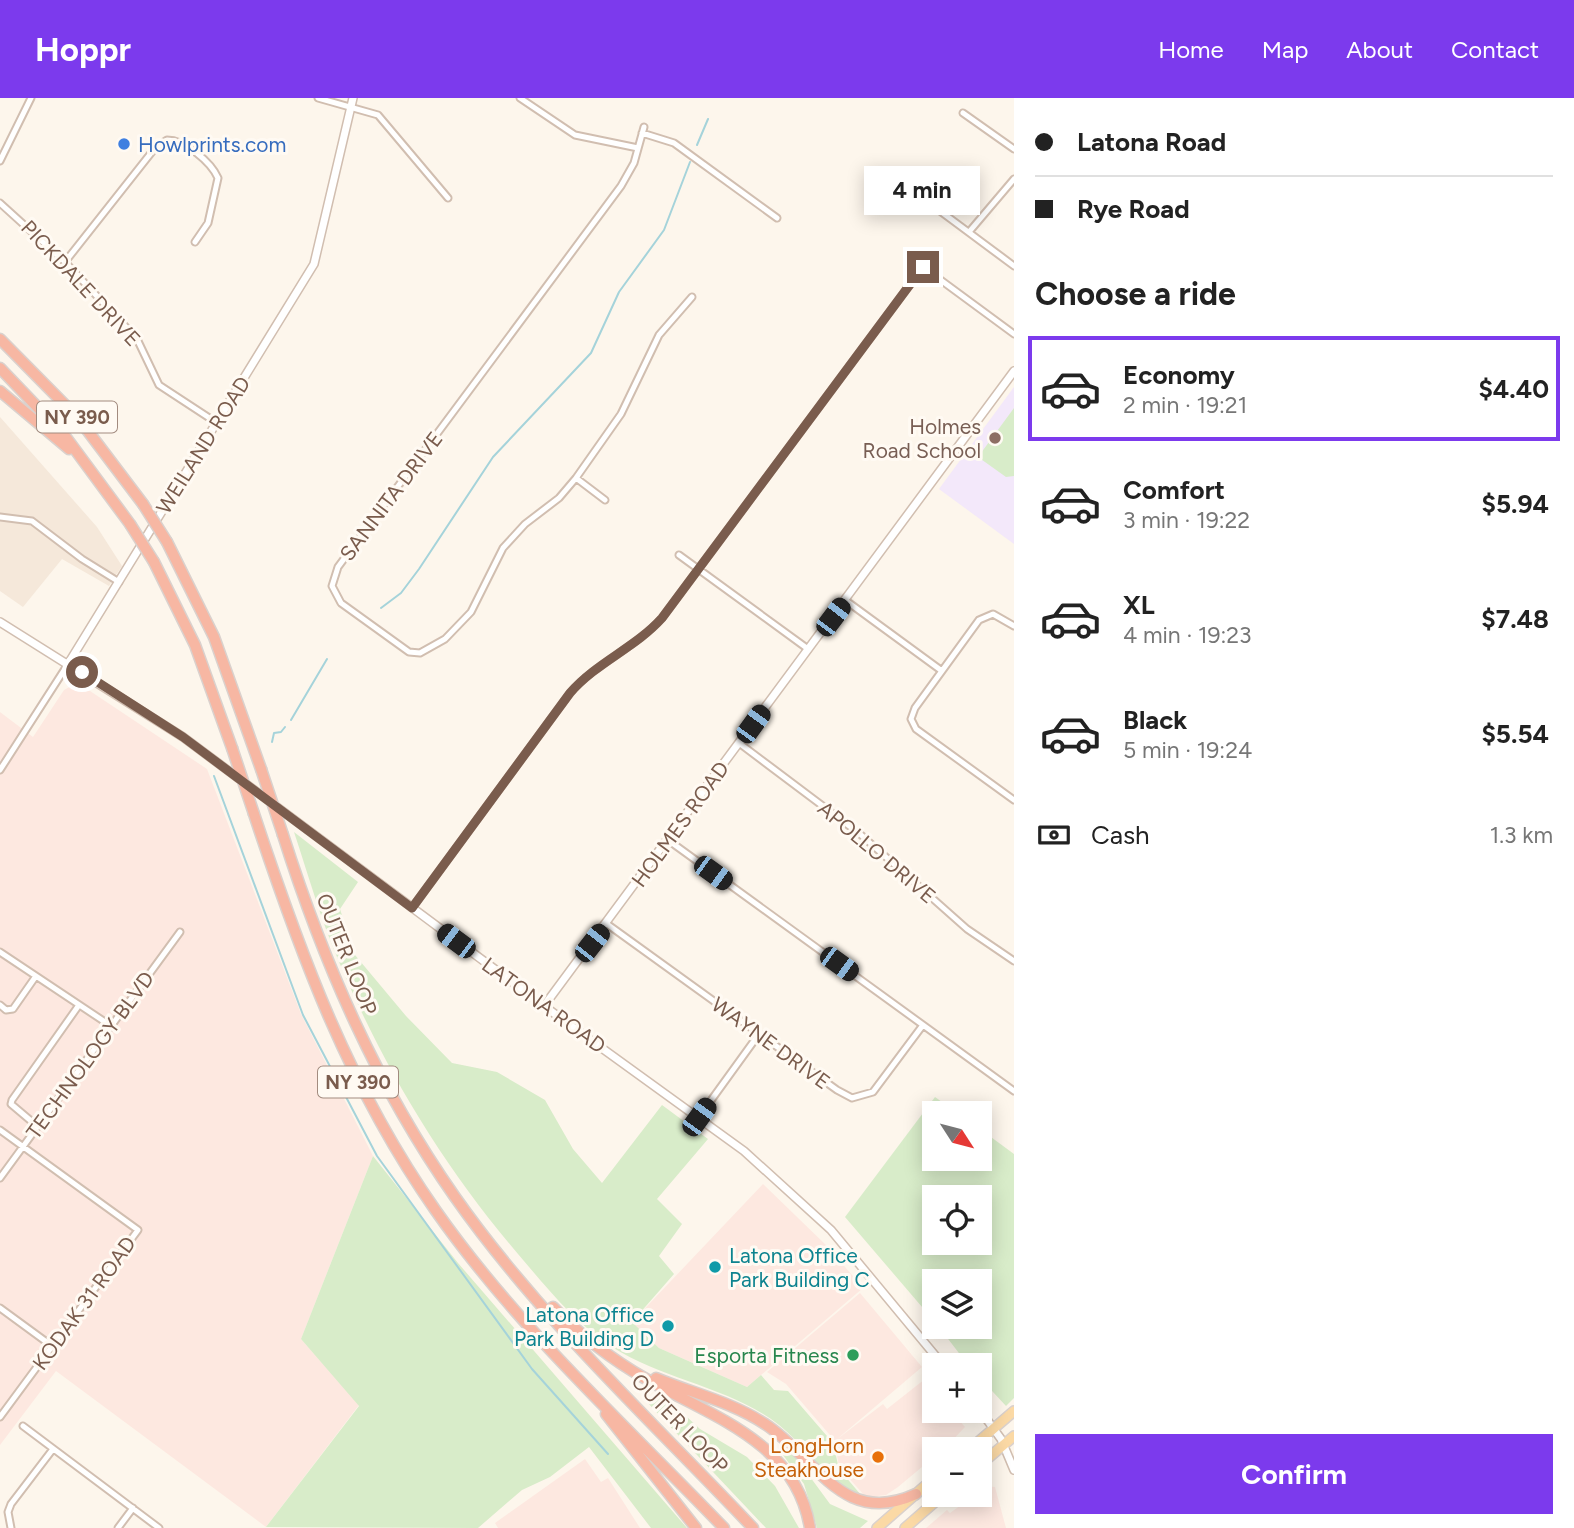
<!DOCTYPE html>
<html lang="en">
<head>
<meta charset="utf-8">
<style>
	body { margin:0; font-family:Figtree,sans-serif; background:#f2f2f2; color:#222; height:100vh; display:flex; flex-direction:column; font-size:26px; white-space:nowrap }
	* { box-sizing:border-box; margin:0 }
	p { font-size:23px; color:#767676 }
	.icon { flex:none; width:38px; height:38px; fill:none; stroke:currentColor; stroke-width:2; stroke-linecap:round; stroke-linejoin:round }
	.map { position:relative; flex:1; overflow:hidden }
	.drawer { display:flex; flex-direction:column; background:#fff; width:560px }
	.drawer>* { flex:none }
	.guide { display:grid; align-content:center; height:154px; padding:0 21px; background:#fff }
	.needle { width:46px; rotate:126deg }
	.fabs { position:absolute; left:922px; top:1003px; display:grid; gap:14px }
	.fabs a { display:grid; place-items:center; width:70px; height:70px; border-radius:0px; background:#fff; box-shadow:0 4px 18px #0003; font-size:35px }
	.end { position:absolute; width:32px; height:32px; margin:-16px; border:9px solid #7a5c4d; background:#fff; box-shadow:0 0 0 4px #fff }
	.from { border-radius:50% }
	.bubble { position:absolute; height:49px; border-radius:0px; background:#fff; box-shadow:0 4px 18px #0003; font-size:23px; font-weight:700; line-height:49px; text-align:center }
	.car { position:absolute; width:21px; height:42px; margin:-21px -10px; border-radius:9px; box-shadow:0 0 5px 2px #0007; background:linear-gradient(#222 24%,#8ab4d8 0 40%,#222 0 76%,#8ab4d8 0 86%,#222 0) }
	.guide b { display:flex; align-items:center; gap:24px; height:66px; font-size:26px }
	.guide b+b { border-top:2px solid #e0e0e0 }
	.guide i { width:18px; height:18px; background:#222 }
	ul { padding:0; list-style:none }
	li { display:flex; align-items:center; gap:21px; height:105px; margin:0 14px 10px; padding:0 7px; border:4px solid transparent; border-radius:0px }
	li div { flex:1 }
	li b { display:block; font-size:26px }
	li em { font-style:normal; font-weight:700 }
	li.on { border-color:#7c3aed }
	li>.icon { width:63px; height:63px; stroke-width:1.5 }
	h2 { padding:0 21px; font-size:32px; line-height:84px }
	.pay { display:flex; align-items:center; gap:18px; height:77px; padding:0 21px; font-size:26px }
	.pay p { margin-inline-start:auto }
	.button { display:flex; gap:14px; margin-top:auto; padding:14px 21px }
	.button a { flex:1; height:80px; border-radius:0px; background:#7c3aed; color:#fff; font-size:28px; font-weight:700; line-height:80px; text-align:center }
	header { display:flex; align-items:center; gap:42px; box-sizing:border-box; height:98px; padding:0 35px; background:#7c3aed; color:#fff }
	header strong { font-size:33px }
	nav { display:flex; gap:38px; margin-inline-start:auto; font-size:24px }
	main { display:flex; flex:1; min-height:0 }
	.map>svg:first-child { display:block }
	.residential { fill:#f5e8da }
	.commercial { fill:#fde8e0 }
	.education { fill:#f3e8fa }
	.green { fill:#d8ecc9; fill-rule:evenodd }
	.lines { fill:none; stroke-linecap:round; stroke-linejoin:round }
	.stream { stroke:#a5d3da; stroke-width:2 }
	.minor-casing { stroke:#d1beb0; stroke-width:9 }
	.tertiary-casing { stroke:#d1beb0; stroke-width:10 }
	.primary-casing { stroke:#dad1cd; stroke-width:12 }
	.motorway-casing { stroke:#dad1cd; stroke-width:13 }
	.minor { stroke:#fff; stroke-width:5 }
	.tertiary { stroke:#fff; stroke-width:7 }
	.primary { stroke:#fbd9a5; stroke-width:9 }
	.motorway { stroke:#f7b7a3; stroke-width:10 }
	.motorway-bridge-casing { stroke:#dad1cd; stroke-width:13; stroke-linecap:butt }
	.motorway-bridge { stroke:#f7b7a3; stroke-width:10 }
	.route { stroke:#7a5c4d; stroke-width:9 }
	.shop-dot { fill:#3f7fe0; stroke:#fffaf3; stroke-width:2.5 }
	.education-dot { fill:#8d6e63; stroke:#fffaf3; stroke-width:2.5 }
	.culture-dot { fill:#0f9aa8; stroke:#fffaf3; stroke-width:2.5 }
	.leisure-dot { fill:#2e9e5b; stroke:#fffaf3; stroke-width:2.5 }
	.food-dot { fill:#e8710a; stroke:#fffaf3; stroke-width:2.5 }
	.labels { text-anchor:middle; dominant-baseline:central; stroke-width:6; stroke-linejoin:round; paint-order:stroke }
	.shield { fill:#fffaf3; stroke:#a28b7f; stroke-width:2 }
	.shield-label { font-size:19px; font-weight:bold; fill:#7a5c4d }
	.shop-label { font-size:21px; fill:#366cbe; stroke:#fffaf3; text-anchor:start }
	.street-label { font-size:21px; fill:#7a5c4d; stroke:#fffaf3 }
	.education-label { font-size:21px; fill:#785e54; stroke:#fffaf3; text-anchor:end }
	.culture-label { font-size:21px; fill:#0d838f; stroke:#fffaf3; text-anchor:start }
	.leisure-label { font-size:21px; fill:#27864d; stroke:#fffaf3; text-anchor:end }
	.food-label { font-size:21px; fill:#c56008; stroke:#fffaf3; text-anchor:end }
</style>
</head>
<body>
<header>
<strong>Hoppr</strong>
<nav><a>Home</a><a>Map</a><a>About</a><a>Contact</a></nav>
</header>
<main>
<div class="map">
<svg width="1014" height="1430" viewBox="0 0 1014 1430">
	<rect width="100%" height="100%" fill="#fdf6ec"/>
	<path class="residential" d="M0,319L97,429L122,468L109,488L62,461L23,509L0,493Z"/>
	<path class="commercial" d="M75,586L81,587L207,671L301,916L373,1058L301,1241L359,1307L266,1429L56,1273L0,1347V614L33,639L64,592Z
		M763,1086L828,1149L863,1190L747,1289L659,1250L632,1224Z
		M860,1195L922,1269L836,1342L883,1306L887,1311L925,1281L934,1292V1312L951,1313L965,1329L944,1351H934V1359L898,1389L886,1397L869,1399L864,1397L839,1369L835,1343L786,1286L767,1274Z
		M585,1361L601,1384L608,1380L640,1430H498L495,1425Z
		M986,1388L995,1389L1006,1430H926L947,1412L950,1415L975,1397L980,1396Z"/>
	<path class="education" d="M1014,289V446L939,391Z"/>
	<path class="green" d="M1014,310V378L1006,379L978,359Z
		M294,734L358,784L340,811L355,857L406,918L452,965L497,974L545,1002L573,1051L602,1085L662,1007L708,1041L657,1101L682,1126L659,1158L674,1176L632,1224L659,1250L747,1289L761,1277L774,1292L788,1293L833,1345L839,1371L861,1397L838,1394C820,1372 802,1345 779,1327C730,1289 664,1282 612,1249C575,1225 547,1190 518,1156C442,1067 382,967 337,859C320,819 308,776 294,734Z
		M935,999L957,1015H934V1060H980V1031L1014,1056V1300L1006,1308L980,1280V1267H968L939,1229L980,1228V1183H934V1223L845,1119ZM980,1099V1144H934V1099Z
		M373,1058L458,1165L687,1430H651L589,1349L550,1379L522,1392L478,1430L266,1429L359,1308L301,1241Z
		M654,1296L674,1307L700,1331L747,1359L775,1388L799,1430H766L647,1304Z
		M778,1350L794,1357L830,1406L868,1423L860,1430H817L804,1386Z"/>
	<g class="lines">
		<path class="stream" d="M697,47L708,21
			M381,510L401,495L419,471L493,359L591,255L619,194L664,132L690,64
			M291,622L327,561
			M272,644L274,635L281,634L285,629
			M214,678L303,917L377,1058L532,1271L608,1356"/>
		<defs>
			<path id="minor" d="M318,0L378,17L448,100
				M520,0L575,37L638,50
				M963,15L1014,51
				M644,29L634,65L621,88L338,469L332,488L341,505L409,554L420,555L445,541L471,514L503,450L525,426L559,400L576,380L621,316L659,237L692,199
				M642,35L674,45L777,120
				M0,63L31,0
				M901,84L1014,168
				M0,105L65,164L137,241L159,287L217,325
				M969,134L1014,81
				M65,164L155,50L167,42C185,42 211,64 218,80L208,125L195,144
				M576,380L605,402
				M0,419L32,423L82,461L119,484
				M679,457L808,551
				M845,502L942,573
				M1014,528L993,516L979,522L915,610L911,621L916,631L1014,702
				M739,645L860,736L967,831L1014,863
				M0,672L68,566
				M668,742L1014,993
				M412,810L570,595C597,564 635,550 662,520L923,169L1014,236
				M607,826L837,992L852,1000L873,994L923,927
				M0,854L111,928
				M0,907L6,912L13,911L36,878
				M699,1019L759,936
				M37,1028L11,1006L12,1002L79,907
				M0,1032L138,1132L0,1319
				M0,1080L180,834
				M0,1210L52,1248
				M23,1328L159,1430
				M11,1430L8,1414L11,1406L53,1351
				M118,1430L133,1410"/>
			<path id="tertiary" d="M0,524L183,639L563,922L744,1053L831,1132L943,1267
				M68,566L314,166L353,0
				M544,908L1014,273
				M980,1312L1001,1341L1014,1372"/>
			<path id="primary" d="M970,1351L1014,1313
				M980,1367L1014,1338
				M877,1430L934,1380
				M905,1430L944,1396"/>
			<path id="motorway" d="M0,241L78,320L143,406
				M0,270L65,338L130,426
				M0,293L69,351
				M167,444L214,539L261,671
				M154,464L195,547L232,650
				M254,716C301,858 349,989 436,1113C518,1230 626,1328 724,1430
				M283,737C324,866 377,988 455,1099C540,1220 652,1323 753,1430
				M553,1209C581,1238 611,1261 646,1281C713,1319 796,1344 810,1430
				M656,1280C692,1295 732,1304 765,1326C817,1360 842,1430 916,1396
				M606,1316L696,1430"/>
		</defs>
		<use href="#minor" class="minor-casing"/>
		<use href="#tertiary" class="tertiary-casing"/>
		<use href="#primary" class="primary-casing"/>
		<use href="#motorway" class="motorway-casing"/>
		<use href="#minor" class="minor"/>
		<use href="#tertiary" class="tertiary"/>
		<use href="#primary" class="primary"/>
		<use href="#motorway" class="motorway"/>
		<defs>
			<path id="motorway-bridge" d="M143,406L167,444
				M130,426L154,464
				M232,650L254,716
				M261,671L283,737"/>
		</defs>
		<use href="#motorway-bridge" class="motorway-bridge-casing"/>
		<use href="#motorway-bridge" class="motorway-bridge"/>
	</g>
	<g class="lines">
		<path class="route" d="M82,574L183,639L412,810L570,595C597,564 635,550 662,520L923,169"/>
	</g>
	<circle class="shop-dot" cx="124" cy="46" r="7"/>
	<circle class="education-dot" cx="995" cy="340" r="7"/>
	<g class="culture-dot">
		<circle cx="715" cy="1169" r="7"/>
		<circle cx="668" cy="1228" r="7"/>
	</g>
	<circle class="leisure-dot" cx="853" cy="1257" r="7"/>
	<circle class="food-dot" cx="878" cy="1359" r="7"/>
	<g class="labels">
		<g class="shield">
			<rect x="37" y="303.5" width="80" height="31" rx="5"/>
			<rect x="318" y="968.5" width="80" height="31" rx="5"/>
		</g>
		<g class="shield-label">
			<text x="77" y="319">NY 390</text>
			<text x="358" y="984">NY 390</text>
		</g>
		<g class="shop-label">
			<text x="138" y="46">Howlprints.com</text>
		</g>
		<g class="street-label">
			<text transform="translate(81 185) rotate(47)">PICKDALE DRIVE</text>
			<text transform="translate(203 347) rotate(-58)">WEILAND ROAD</text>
			<text transform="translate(391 398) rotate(-53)">SANNITA DRIVE</text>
			<text transform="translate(680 726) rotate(-54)">HOLMES ROAD</text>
			<text transform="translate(877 754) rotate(40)">APOLLO DRIVE</text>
			<text transform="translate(347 856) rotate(68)">OUTER LOOP</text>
			<text transform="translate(544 907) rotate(36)">LATONA ROAD</text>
			<text transform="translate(771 945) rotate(36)">WAYNE DRIVE</text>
			<text transform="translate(90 957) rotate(-54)">TECHNOLOGY BLVD</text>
			<text transform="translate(84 1205) rotate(-54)">KODAK 31 ROAD</text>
			<text transform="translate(680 1325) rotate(46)">OUTER LOOP</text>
		</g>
		<g class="education-label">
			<text x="981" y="328">Holmes<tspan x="981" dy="24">Road School</tspan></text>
		</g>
		<g class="culture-label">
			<text x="729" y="1157">Latona Office<tspan x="729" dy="24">Park Building C</tspan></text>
			<text x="654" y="1216" text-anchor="end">Latona Office<tspan x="654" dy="24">Park Building D</tspan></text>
		</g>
		<g class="leisure-label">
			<text x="839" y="1257">Esporta Fitness</text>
		</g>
		<g class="food-label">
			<text x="864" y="1347">LongHorn<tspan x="864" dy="24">Steakhouse</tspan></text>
		</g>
	</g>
</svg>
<div class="fabs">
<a><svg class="needle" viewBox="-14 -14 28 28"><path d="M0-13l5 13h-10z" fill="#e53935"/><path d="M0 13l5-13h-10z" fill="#767676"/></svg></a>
<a><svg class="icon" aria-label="locate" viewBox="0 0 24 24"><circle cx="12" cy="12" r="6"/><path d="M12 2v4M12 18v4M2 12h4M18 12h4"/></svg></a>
<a><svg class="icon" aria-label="layers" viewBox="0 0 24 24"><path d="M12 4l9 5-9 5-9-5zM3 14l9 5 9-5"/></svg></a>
<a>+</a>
<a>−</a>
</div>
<i class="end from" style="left:82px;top:574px"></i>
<i class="end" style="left:923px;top:169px"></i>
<div class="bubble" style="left:864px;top:68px;width:116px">4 min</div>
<i class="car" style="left:833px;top:519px;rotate:37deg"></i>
<i class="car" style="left:753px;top:626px;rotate:36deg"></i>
<i class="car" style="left:713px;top:775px;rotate:126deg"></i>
<i class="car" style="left:456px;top:843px;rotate:307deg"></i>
<i class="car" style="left:592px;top:845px;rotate:38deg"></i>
<i class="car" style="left:839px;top:866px;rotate:126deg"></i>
<i class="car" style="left:699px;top:1019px;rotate:36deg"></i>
</div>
<section class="drawer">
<div class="guide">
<b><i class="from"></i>Latona Road</b>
<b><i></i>Rye Road</b>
</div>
<h2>Choose a ride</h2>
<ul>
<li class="on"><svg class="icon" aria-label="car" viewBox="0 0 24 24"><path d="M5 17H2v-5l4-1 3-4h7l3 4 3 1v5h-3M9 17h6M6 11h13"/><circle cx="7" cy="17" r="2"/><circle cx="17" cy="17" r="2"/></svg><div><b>Economy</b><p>2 min · 19:21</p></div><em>$4.40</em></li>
<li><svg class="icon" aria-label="car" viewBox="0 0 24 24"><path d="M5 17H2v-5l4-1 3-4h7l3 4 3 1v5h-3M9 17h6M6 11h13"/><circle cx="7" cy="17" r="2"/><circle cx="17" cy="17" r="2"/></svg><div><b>Comfort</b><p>3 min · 19:22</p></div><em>$5.94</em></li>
<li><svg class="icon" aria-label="car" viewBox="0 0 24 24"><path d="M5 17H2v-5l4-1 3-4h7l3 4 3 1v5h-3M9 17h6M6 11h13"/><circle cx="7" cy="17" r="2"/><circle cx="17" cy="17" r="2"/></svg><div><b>XL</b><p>4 min · 19:23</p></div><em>$7.48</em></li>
<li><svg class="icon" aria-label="car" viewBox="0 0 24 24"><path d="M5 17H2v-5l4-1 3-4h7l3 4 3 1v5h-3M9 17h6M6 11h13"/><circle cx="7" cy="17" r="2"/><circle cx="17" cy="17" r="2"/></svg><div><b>Black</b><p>5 min · 19:24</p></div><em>$5.54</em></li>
</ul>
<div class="pay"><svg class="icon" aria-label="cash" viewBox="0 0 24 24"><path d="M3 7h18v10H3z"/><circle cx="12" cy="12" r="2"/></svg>Cash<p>1.3 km</p></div>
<div class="button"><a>Confirm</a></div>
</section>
</main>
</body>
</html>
